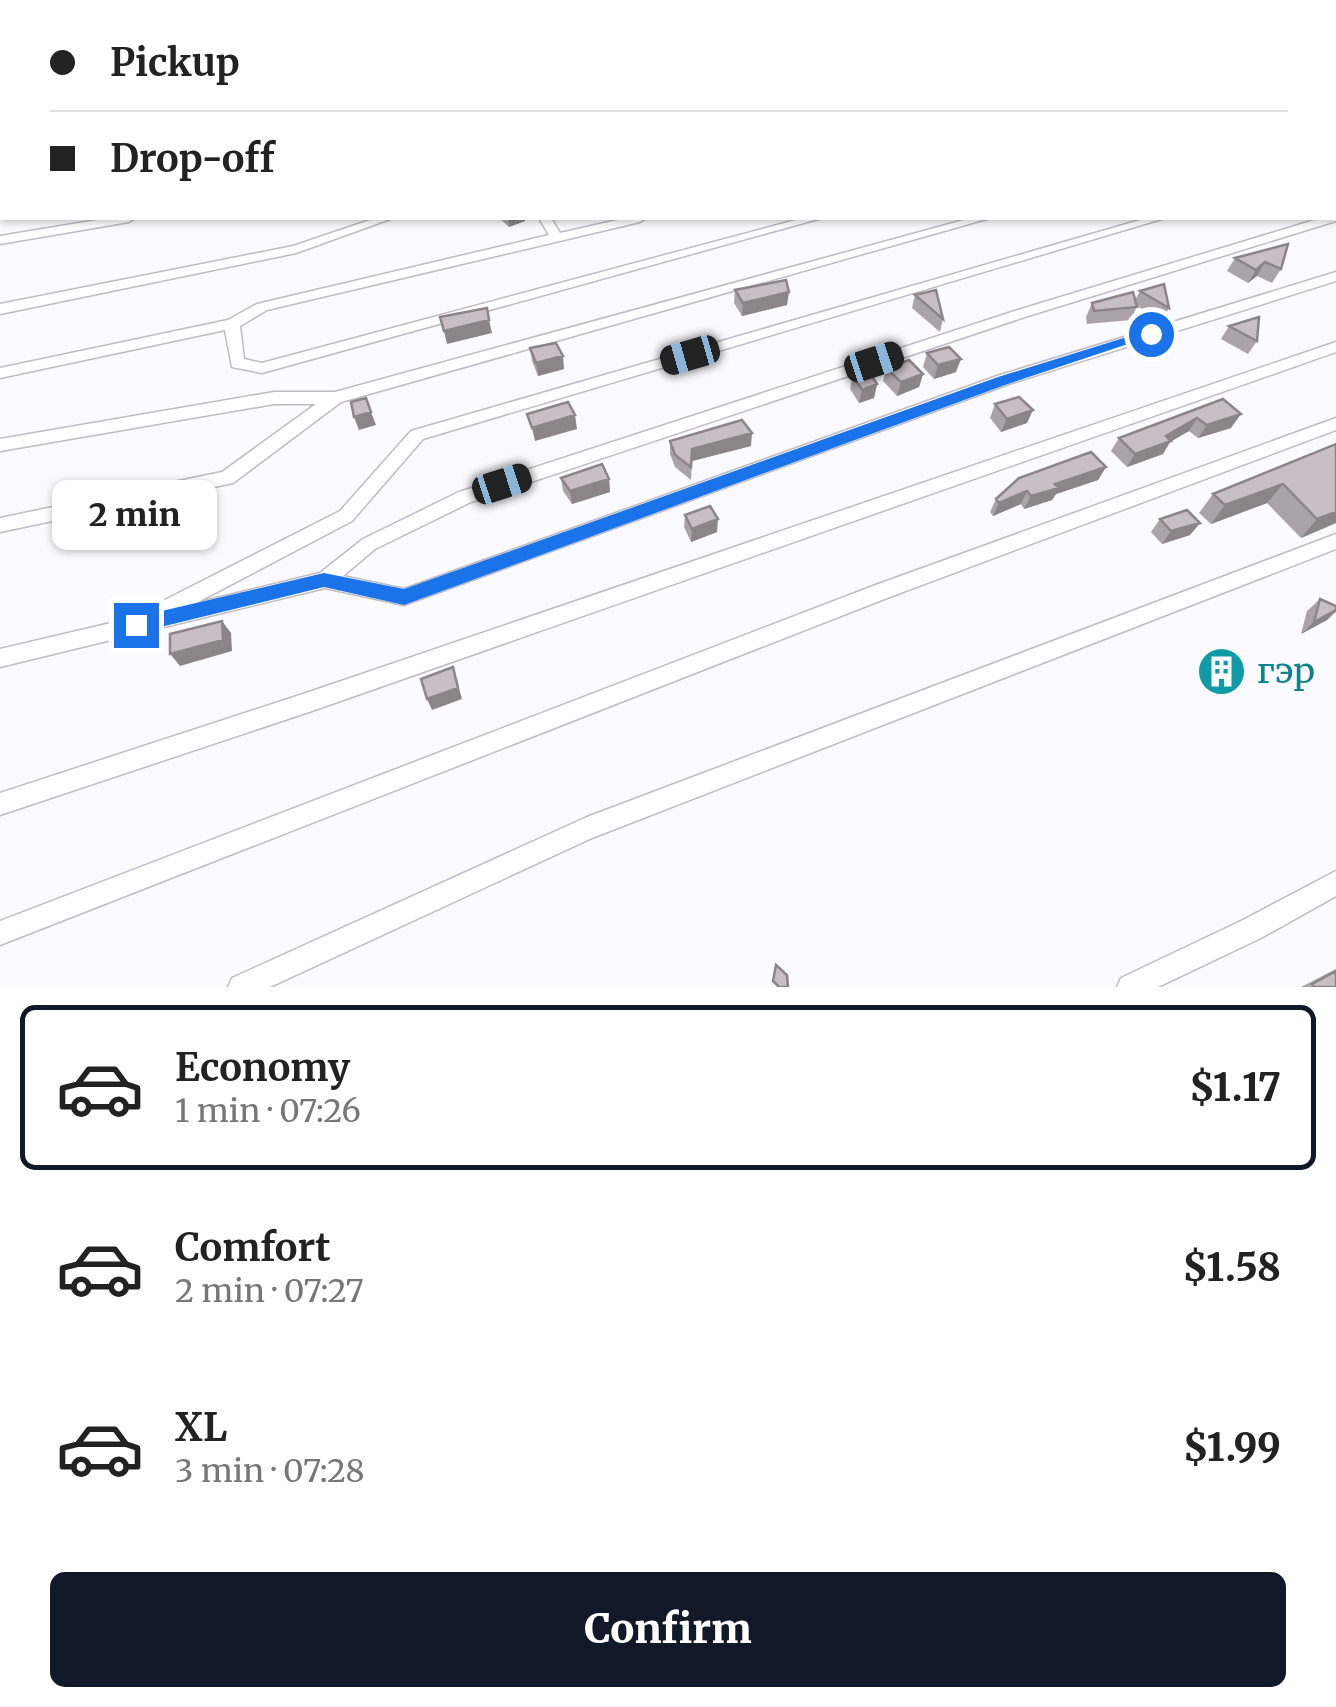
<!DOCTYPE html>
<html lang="en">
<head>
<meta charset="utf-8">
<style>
	body { margin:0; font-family:Merriweather,serif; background:#f6f6f6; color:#222; height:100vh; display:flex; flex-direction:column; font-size:38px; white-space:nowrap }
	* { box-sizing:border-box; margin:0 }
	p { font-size:32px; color:#767676 }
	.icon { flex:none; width:55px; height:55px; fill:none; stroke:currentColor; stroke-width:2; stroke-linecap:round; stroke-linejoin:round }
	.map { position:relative; height:987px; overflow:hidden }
	.panel { display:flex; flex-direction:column; background:#fff; flex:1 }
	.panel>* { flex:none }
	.banner { position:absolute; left:0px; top:0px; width:1338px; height:220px; box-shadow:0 2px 8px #0004; display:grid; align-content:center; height:220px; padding:0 50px; background:#fff }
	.end { position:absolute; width:45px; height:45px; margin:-22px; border:12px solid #1a73e8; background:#fff; box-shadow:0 0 0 5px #fff }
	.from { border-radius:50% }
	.bubble { position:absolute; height:70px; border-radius:15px; background:#fff; box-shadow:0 2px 8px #0004; font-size:32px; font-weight:800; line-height:70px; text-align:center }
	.car { position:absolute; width:30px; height:60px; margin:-30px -15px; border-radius:12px; box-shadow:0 0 8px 2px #0007; background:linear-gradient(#222 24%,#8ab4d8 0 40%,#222 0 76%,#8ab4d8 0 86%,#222 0) }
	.banner b { display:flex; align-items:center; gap:35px; height:95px; font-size:38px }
	.banner b+b { border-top:2px solid #e0e0e0 }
	.banner i { width:25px; height:25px; background:#222 }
	ul { padding:18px 0 0; list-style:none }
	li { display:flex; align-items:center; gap:30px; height:165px; margin:0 20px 15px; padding:0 30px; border:5px solid transparent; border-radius:15px }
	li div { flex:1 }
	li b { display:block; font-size:38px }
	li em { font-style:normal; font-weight:800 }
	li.current { border-color:#111827 }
	li>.icon { width:90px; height:90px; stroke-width:1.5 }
	.action { display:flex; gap:20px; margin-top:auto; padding:20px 50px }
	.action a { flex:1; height:115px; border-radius:15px; background:#111827; color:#fff; font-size:40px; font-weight:800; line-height:115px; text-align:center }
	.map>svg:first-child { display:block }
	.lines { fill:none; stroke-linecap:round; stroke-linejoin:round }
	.service-casing { stroke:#bfbbc5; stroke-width:8 }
	.minor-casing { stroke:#bfbbc5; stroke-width:3 }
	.tertiary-casing { stroke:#bfbbc5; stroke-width:4 }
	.service { stroke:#fff; stroke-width:5 }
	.minor { fill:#fff; fill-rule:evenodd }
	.tertiary { fill:#fff; fill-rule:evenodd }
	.wall { fill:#aca3a8 }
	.shaded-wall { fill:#8c8588 }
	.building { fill:#c8bec3; stroke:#8c8588; stroke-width:2.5 }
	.route { fill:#1a73e8 }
	.labels { text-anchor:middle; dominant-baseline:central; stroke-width:9; stroke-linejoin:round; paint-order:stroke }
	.culture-label { font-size:35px; fill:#0d838f; stroke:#fbfafe; text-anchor:start }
</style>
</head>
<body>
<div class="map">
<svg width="1336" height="987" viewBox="0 0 1336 987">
	<rect width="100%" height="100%" fill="#fbfafe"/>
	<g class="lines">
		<defs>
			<path id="service" d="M1082,0L1086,2"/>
			<path id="minor" d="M0,0H9L0,5Z
				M323,0H333L334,2H325Z
				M1335,30H1336V36H1335Z
				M1336,72V79H1335V72Z
				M1335,136H1336V142H1335Z
				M1336,215V221L1028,316L471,502L375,549L343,576L404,589L997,376L1336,272V281L1009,384L404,605L325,588L0,667V649L149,614L151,607L340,511L411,431L1147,218H1165L423,439L352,521L196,603L320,573L363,539L459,492L1018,310L1321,218H1335Z
				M109,218H135L129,222L0,244V236Z
				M376,218H393L296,253L0,314V304L293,246Z
				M539,218H551L560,233L626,218H646L640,222L267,310L240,326L244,359L262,363L803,218H822L262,373L232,367L225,330L0,378V368L228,320L257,304L549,235Z
				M971,218H990L341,402L233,483L0,532V518L222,472L316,404H274L0,451V439L274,392H335Z
				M1336,342V352L309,712L0,815V793L309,692Z
				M1336,418V430L887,598L0,945V921L873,586Z
				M1336,534V549L592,838L270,987H228L232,978L587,817Z
				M1336,871V896L1261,938L1158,987H1117L1121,978L1243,920Z"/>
			<path id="tertiary" d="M1049,0H1066L1067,2H1051Z
				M1335,174L1336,175V185L1335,184Z"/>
		</defs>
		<use href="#service" class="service-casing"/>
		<use href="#minor" class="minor-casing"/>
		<use href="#tertiary" class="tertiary-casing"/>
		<use href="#service" class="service"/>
		<use href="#minor" class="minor"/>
		<use href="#tertiary" class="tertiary"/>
	</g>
	<path class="wall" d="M383,0H432L430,2H415L411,1L385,2Z
		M777,0H958L956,2H781Z
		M499,218H525V221L509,227Z
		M1288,244L1281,269L1272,283L1257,276L1248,283L1227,271L1235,258Z
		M735,290L787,305L742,316L734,303Z
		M1140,291L1169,308L1162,321L1137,306L1131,320L1087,324L1086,317L1092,303L1135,300Z
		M915,295L943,319L940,332L912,308Z
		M1229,326L1257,341L1248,354L1221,339Z
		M530,348L564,369L538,376L532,361Z
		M927,353L956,372L934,379L923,367Z
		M886,368L923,374L919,387L897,396L883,381Z
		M853,376L877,384L874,398L859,403L850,389Z
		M1223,399L1231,428L1198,438L1189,431L1170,442L1163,454L1127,467L1111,451L1119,438Z
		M995,404L1027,423L1001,432L990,418Z
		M670,441L751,446L692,461L691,480L675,467L670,454Z
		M1336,444V523L1301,538L1267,503L1211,524L1199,513L1213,494Z
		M1106,467L1098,480L1056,494L1052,500L1024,509L1021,504L993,516L990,512L996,499Z
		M561,478L609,479L610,492L572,504L563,491Z
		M685,515L717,532L691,542L684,527Z
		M1160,519L1200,523L1190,535L1162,544L1151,532Z
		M1320,599L1336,606V612L1327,620L1301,634L1307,611Z
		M1336,969V987H1301Z"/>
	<path class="shaded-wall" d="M387,0H411V1L388,2Z
		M805,0H843V2H805Z
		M508,218H525V221L509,227Z
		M1265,262L1257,276L1248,283L1256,270Z
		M789,292L787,305L742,316L743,303Z
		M489,320L492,333L447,344L444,331Z
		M563,356L564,369L538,376L536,363Z
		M961,359L956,372L934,379L938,365Z
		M923,374L919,387L897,396L901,382Z
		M877,384L874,398L859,403L862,390Z
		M1033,410L1027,423L1001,432L1007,419Z
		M371,412L376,425L359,430L354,417Z
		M1241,414L1231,428L1198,438L1207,425Z
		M575,415L577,429L535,441L532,428Z
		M1197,418L1189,431L1170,442L1163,454L1127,467L1135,454Z
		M752,433L751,446L692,461V449Z
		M1106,467L1098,480L1056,494L1052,500L1024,509L1031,496L1055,484Z
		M609,479L610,492L572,504L570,491Z
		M1283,484L1267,503L1211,524L1225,505Z
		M1027,491L1021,504L993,516L999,503Z
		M1336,512V523L1301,538L1317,519Z
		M718,519L717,532L691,542L692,529Z
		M1200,523L1190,535L1162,544L1171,531Z
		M1336,610L1327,620L1301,634L1314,622Z
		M222,621L231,633L232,651L180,666L170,654Z
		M453,667L462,699L432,710L427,699Z"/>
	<path class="building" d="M854,0H951L949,2H860Z
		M1299,0H1322L1325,2H1300Z
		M1288,244L1281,269L1265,262L1256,270L1235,258Z
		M786,280L789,292L743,303L735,290Z
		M1164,284L1169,308L1140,291Z
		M936,290L943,319L915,295Z
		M1133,292L1137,307L1094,311L1092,303Z
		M487,308L489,320L444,331L440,317Z
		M1259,317L1257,341L1229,326Z
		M556,343L563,356L536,363L530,348Z
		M949,347L961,359L938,365L927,353Z
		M909,360L923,374L901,382L886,368Z
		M868,370L877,384L862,390L853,376Z
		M1019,397L1033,410L1007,419L995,404Z
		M366,398L371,412L354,417L351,402Z
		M1223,399L1241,414L1207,425L1197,418L1166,436L1171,441L1135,454L1119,438Z
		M568,402L575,415L532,428L527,414Z
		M742,420L752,433L692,449L691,467L675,455L670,441Z
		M1336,444V512L1317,519L1283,484L1225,505L1213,494Z
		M1091,452L1106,467L1055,484L1059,488L1031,496L1027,491L999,503L996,499L1019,478Z
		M602,464L609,479L570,491L561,478Z
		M710,506L718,519L692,529L685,515Z
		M1187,510L1200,523L1171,531L1160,519Z
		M1320,599L1336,606V610L1314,622Z
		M222,621L223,640L170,654V634Z
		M453,667L458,688L427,699L421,679Z
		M776,965L787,975L788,987H779L773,981Z
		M1336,971V987H1315L1312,984Z"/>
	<path class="route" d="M1146,331L1158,334L1008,384L404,605L324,587L136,633L127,625L136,617L324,573L404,589L998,377Z"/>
	<defs>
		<symbol id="building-disc" viewBox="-11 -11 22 22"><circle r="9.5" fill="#0f9aa8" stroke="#fbfafe"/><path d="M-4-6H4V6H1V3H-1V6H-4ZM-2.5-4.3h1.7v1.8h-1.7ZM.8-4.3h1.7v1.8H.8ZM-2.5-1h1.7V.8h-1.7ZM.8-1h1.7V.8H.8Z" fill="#fff"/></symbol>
	</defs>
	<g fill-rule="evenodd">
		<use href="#building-disc" x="1194" y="644" width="55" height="55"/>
	</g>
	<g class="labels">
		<g class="culture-label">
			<text x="1257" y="671">гэр</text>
		</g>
	</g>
</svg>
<i class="end from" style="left:1151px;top:334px"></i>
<i class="end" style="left:136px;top:625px"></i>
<div class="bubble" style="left:52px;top:480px;width:165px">2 min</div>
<i class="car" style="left:690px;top:355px;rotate:254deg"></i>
<i class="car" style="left:874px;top:362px;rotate:72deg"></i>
<i class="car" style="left:502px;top:484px;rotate:72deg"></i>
<div class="banner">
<b><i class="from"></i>Pickup</b>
<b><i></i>Drop-off</b>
</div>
</div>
<section class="panel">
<ul>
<li class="current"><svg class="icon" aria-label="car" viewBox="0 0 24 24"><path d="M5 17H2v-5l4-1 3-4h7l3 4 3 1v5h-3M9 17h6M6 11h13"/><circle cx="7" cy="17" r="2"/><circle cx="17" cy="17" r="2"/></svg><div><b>Economy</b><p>1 min · 07:26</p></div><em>$1.17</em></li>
<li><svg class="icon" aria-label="car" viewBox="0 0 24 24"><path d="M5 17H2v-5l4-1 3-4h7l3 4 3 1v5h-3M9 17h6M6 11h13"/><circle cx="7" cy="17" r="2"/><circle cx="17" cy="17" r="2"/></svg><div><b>Comfort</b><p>2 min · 07:27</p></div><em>$1.58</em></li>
<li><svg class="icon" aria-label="car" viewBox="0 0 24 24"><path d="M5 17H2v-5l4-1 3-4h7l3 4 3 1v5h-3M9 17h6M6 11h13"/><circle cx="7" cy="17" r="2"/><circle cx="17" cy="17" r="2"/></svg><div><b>XL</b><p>3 min · 07:28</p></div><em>$1.99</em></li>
</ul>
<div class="action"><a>Confirm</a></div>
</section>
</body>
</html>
